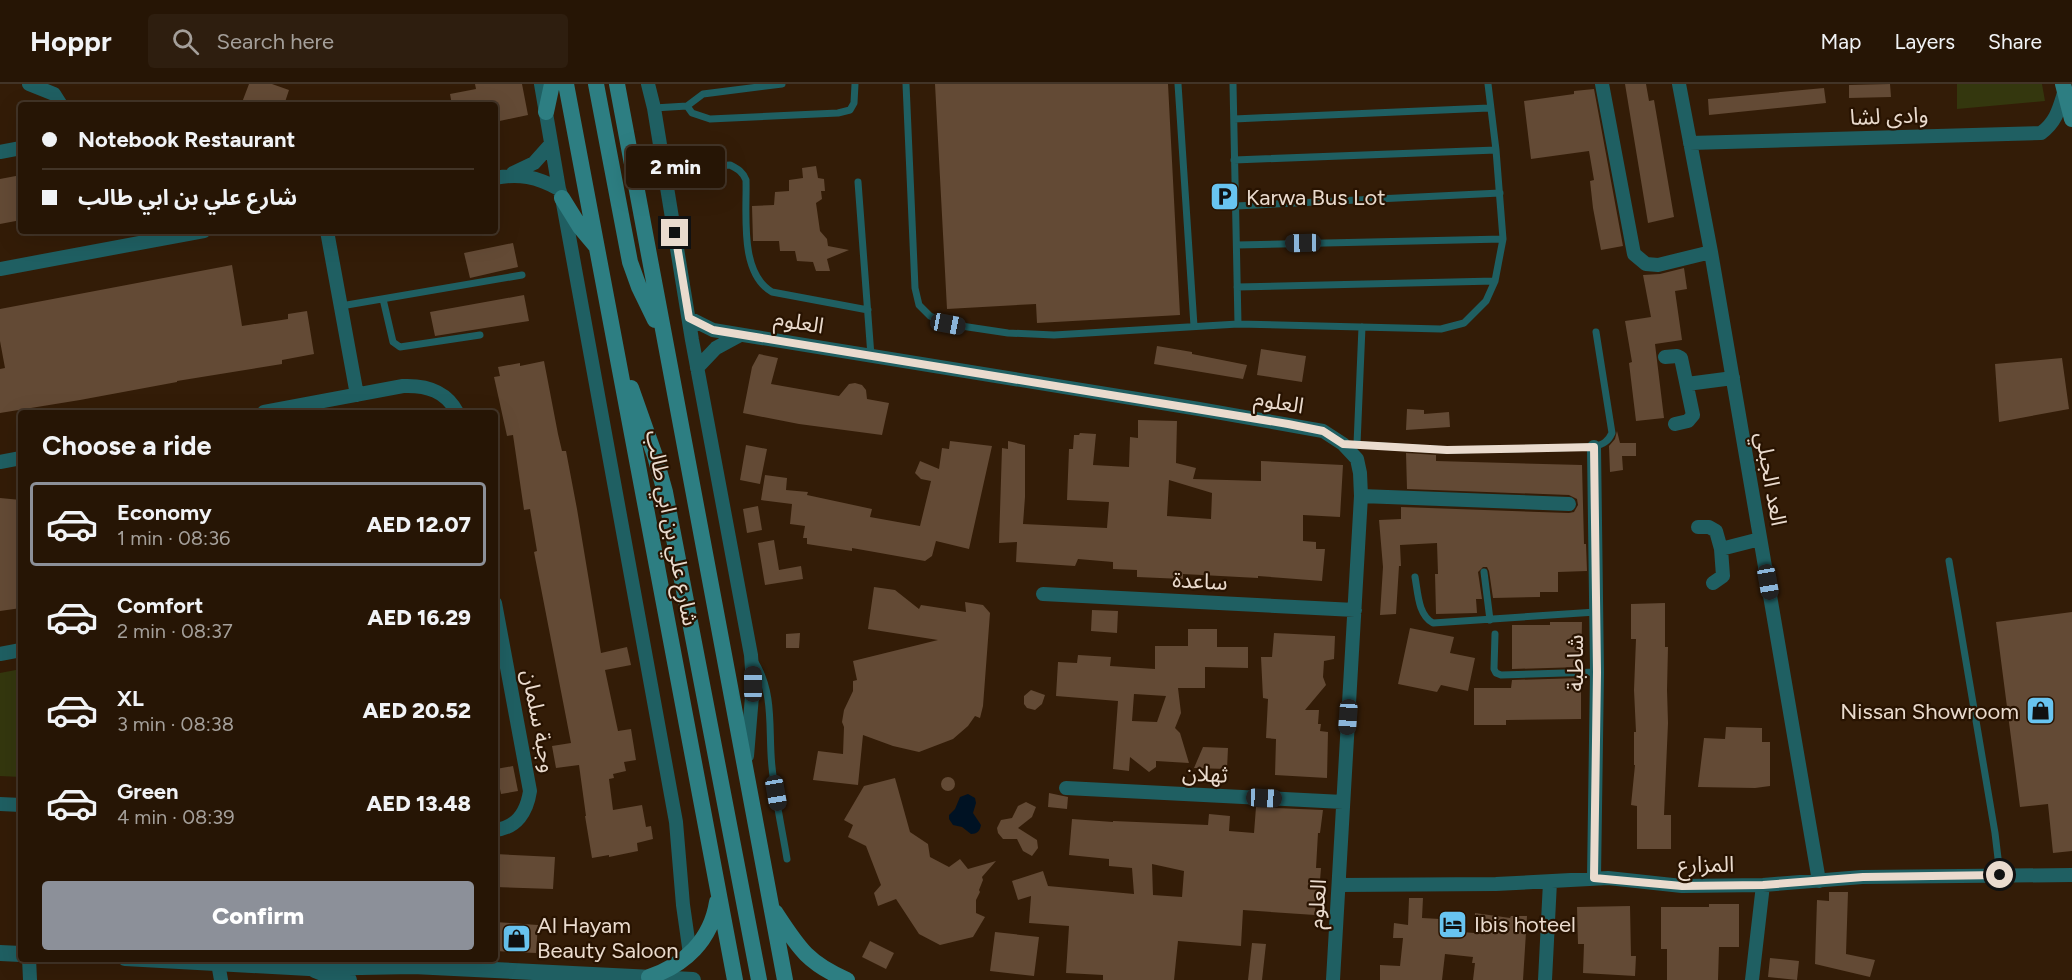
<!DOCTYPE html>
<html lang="en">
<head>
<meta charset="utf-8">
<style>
	body { margin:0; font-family:Figtree,"Noto Sans Arabic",sans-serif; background:#2e1e0f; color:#f1f3f6; height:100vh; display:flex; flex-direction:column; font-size:22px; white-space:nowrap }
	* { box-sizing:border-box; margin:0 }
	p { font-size:20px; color:#a49f9a }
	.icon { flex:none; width:33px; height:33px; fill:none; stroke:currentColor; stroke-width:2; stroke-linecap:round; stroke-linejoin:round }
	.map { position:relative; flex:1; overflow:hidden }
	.sheet { position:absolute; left:18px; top:326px; width:480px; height:552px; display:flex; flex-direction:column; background:#261505; border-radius:6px; box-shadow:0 6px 24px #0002,0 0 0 2px #423427 }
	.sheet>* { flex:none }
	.guide { position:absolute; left:18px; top:18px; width:480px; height:132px; border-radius:6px; box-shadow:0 6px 24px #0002,0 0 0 2px #423427; display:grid; align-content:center; height:132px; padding:0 24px; background:#261505 }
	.end { position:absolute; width:27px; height:27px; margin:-14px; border:8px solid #eadbce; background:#111; box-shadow:0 0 0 3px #111 }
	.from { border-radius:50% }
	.bubble { position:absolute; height:42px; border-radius:6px; background:#261505; box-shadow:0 6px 24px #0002,0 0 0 2px #423427; font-size:20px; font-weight:800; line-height:42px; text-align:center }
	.car { position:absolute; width:18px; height:36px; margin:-18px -9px; border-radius:8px; box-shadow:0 0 4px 2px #0007; background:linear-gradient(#222 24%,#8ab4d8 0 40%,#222 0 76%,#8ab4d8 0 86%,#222 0) }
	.guide b { display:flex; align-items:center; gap:21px; height:57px; font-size:22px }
	.guide b+b { border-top:2px solid #423427 }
	.guide i { width:15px; height:15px; background:#f1f3f6 }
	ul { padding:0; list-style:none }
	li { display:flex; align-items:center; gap:18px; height:84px; margin:0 12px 9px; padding:0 12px; border:3px solid transparent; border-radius:6px }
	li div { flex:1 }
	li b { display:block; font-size:22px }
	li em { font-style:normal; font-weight:800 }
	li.current { border-color:#8c9099 }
	li>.icon { width:54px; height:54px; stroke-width:1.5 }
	h2 { padding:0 24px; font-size:27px; line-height:72px }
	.cta { display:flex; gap:12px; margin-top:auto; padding:12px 24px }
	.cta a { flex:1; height:69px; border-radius:6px; background:#8c9099; color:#fff; font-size:24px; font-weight:800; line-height:69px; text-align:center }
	header { display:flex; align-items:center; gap:36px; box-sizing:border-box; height:84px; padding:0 30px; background:#261505; border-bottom:2px solid #423427 }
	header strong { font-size:28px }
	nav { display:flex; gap:33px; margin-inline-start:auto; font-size:21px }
	.search { width:420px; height:54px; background:#2e1e0f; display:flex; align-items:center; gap:15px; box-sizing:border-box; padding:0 21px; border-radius:6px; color:#a49f9a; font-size:22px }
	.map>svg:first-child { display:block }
	.green { fill:#34370e }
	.water { fill:#001223 }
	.building { fill:#634a35; fill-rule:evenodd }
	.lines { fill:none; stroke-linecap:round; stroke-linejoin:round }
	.service { stroke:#1f5f62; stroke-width:7 }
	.minor { stroke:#1f5f62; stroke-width:14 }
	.tertiary { stroke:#1f5f62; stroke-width:16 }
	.secondary { stroke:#2d7e82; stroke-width:16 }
	.route { stroke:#eadbce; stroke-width:8 }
	.labels { text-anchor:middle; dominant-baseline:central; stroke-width:4.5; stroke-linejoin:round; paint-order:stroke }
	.street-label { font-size:22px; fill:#eadbce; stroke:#281301 }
	.poi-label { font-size:22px; fill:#eadbce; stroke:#281301; text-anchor:start }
</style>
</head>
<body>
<header>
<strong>Hoppr</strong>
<div class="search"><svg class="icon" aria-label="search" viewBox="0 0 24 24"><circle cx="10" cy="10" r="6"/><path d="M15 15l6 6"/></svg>Search here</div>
<nav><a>Map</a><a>Layers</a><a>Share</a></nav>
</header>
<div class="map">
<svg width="2072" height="896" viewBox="0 0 2072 896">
	<rect width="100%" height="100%" fill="#331c07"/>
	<path class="green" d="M1957,0H2042L2045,17L1957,25Z
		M21,585V693L0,692V589Z"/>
	<path class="water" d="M968,710L975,714L976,719L973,729L981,741C980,747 977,750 971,750L962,743L953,741L949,735V731L955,725L960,713Z"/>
	<path class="building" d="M249,0H272L289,6L284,21H241Z
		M475,0H522L528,31L495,38V21H452L450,10L476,5Z
		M935,0H1168L1180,231L1037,239L1036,220L947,225Z
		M1625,0H1646L1649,17L1654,16L1674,133L1648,139Z
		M1890,0L1891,13L1849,14V1Z
		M1824,4L1826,19L1709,31L1708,15Z
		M1594,5L1623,162L1601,166L1593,124L1590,97L1594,96L1589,67L1531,75L1524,17L1574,10V7Z
		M816,82L818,94L824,95L825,107H821L822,115L816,119L820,147L827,155L828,162L849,166L827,175L830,187H816L813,178L797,177L795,167H780L779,157H753L752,122L774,121L775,108L789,107V96L803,94L802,84Z
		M21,91V136L0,140V95Z
		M513,159L518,183L470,194L464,169Z
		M232,181L242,242L288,235V230L307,227L314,270L282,276V280L177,297V298L80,316L0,329V285L5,284L0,257V225Z
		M1684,184L1687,205L1675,207L1682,256L1655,260L1664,334L1636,337L1629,279L1632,278L1625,237L1651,233L1643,191L1660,190Z
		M524,211L529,237L435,252L430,228Z
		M1157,262L1192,268V270L1247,281L1243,295L1154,280Z
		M1261,265L1306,272L1302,298L1257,291Z
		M759,270L778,274L771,300L839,312L849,300L855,299L862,301L866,306L867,315L889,319L882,351L799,340L743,329L752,283Z
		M2062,274L2069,325L1999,338L1995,280Z
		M544,277L558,350L562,367H566L577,425L601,569L627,563L631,581L605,586L618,647L631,645L636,676L624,678L626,687L613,690L614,694L609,695L613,726L642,721L646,743L651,742L653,755L637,759L638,767L609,773V771L592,774L585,732H586L579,681L556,684L552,662L571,659L534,468L537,467L530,425L524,426L513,351L507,352L494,293L500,292L498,283L520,279V282Z
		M1407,325L1424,326V330L1449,328L1450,343L1406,346Z
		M1138,336L1177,337L1176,379L1196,384L1193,395L1261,397V377L1343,381L1340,433L1303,431V457L1316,458V465H1325L1322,497L1258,492V494L1183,490V495L1137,493V486L1113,485V478L1078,475L1075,482L1016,478L1017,458L999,459L1002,364L1008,365V357L1025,361V413L1023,440L1107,444L1109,418L1067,416L1069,365H1073L1074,351H1079L1080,349L1096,350L1093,381L1129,383L1130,353L1138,354ZM1169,396L1212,409L1211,435L1167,432Z
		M1617,347L1620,359H1636V372H1622L1623,386L1610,388L1609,362L1615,355Z
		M950,357L992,362L969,465L936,457L932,472L925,477L852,464V467L807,460V454H803L805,442L790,440L792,420L761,416L765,391L787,394L786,406L808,408L807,411L872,425L870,433L920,442L931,397L921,395L915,389L920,377L939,385L942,364L949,365Z
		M746,361L767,365L760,400L740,396Z
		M1406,369L1436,371V377L1582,381L1584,460H1586L1587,487L1558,488V508H1540V513L1493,514L1489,487L1487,483H1483L1478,488L1482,515H1476L1477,529L1436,530L1435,490H1438L1437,459L1400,461L1401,482H1399L1396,530L1380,531L1383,483L1379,436L1401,435V423L1569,429L1574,428L1578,421L1577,415L1569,411L1407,405Z
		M0,414L21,416V524L0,527Z
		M758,422L762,446L747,449L743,425Z
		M774,456L779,486L801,482L803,495L765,501L758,459Z
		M874,503L895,506L919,525L921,521L966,528L965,518L983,521L990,529L983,622L980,634L975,632L968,642L953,655L919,668L893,662L863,651L858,701L813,696L818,667L843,670L844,643L842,638L844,626L853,607V597L857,596L853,577L938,556L868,545Z
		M1665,519V563H1668L1667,606L1668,639L1664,731H1671V765H1637V722L1631,721L1635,681H1634V648H1636L1634,606L1636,555H1631V520Z
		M1092,526L1118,527L1117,549L1091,547Z
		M2072,528V767L2053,769L2048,720L2020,723L1996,538Z
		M1550,538H1582L1581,583L1512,585V541H1550Z
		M1410,544L1454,553L1450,569L1475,574L1468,607L1441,601L1437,608L1398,600Z
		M1188,545H1217V563H1248V584L1205,583V604H1178L1181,629L1175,644L1180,649L1189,679L1156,677V683L1149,688L1130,673L1129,687L1113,685L1118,617L1056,612L1058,578L1077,579L1078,571L1111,573L1110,582L1155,585V562H1188ZM1134,610L1166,612L1157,638L1132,637Z
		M800,549L799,564H786V550Z
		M1274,549L1335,552L1334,575L1324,577L1323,593L1326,601L1305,626H1319L1318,640H1321L1320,647L1328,648L1327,694L1275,691L1276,655L1266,654L1268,615L1263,614L1261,573H1272Z
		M1581,594V635L1506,636V641H1474V604H1511L1512,596Z
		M1031,606L1045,611L1042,620L1035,626L1027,624L1024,620V612Z
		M1726,643L1762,644V658H1770V702L1755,704L1698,703L1704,654L1725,655Z
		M1203,663L1228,664L1227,685L1194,684Z
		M513,682L518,707L501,710L496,685Z
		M941 700a7 7 0 1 1 14 0a7 7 0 1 1-14 0Z
		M895,694L910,748L928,760L930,773L949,783L960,775L968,785L996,777L982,793L983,796L979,806L980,808L976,816V829L985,833L973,853L940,861L919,850L896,815L878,822L874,809L881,801L866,762L848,753L853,741L844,736L864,702Z
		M1049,709L1068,713L1067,725L1048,723Z
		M1026,718L1036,723L1032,733L1018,744L1037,756L1038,764L1032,772L1023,767L1017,755H1003L998,749L997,744L1001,736L1012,734L1018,722Z
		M1256,723L1323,726L1320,749H1318L1316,784H1321L1319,809H1316L1315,831L1243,826L1241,862L1178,857L1174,896H1103V891L1066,889L1069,842L1029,839L1031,812L1018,816L1012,797L1043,787L1048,802L1134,810L1132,784L1109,782V775L1069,771L1072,735L1113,738V737L1208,741L1209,730L1230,732L1229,747L1254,749ZM1152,780L1184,787L1182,813L1153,811Z
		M495,770L555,773L553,805L495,803Z
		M1829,808H1848L1846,870L1875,876L1870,893L1815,880L1817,816L1829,817Z
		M1409,814H1423L1422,834L1440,835L1439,846L1474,849L1475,829L1510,834L1511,832H1527L1523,896H1473L1475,879H1472L1473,873L1445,870L1442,896H1380V881L1400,882L1403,854H1393L1394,839L1408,841Z
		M1709,820H1739V863H1719L1718,896H1667V865H1661V823H1709Z
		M1630,822L1631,872H1636L1635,892L1583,889L1584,860H1578L1577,823Z
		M495,838L538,841L536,869L495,867Z
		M995,848L1039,853L1034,892L990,887Z
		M870,857L894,869L886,885L862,873Z
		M1252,859L1266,860L1262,896H1248Z
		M1770,874L1799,877L1797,896L1768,893Z"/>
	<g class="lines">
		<path class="service" d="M906,0L915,204L919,221L930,232L948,240L1008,249L1054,251L1238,240L1441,245L1464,239L1486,217L1495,197L1503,155L1496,66L1488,0
			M1178,0L1194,242
			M1233,0L1238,240
			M687,22L692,29L710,35L838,29L850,26L854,19L855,0
			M654,24L687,22L703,10L782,0
			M1234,35L1489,24
			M1234,76L1496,66
			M664,85L730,81C738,85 743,88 746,96C747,130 739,189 772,208L868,226
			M858,98L871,272
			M1236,122L1500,109
			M1237,161L1503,155
			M1237,203L1495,197
			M383,215L393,258L400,263L480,251
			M341,222L522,191
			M1346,360L1447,366L1594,363C1603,360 1608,358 1612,349L1596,248
			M1357,360L1362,243
			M1949,477L1995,749L2000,791
			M1484,488L1490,536
			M1415,493C1418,509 1418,531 1433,539L1596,528
			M1495,550L1494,585L1496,589L1501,591L1597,588
			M755,578C775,611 768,647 772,683C775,714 782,745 787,775"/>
		<path class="minor" d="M29,0L54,10L61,21
			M541,0L559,105L562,114L676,738L683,821L690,870
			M648,0L654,24L692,256L751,571L753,600L747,672
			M1602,0L1634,170L1646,180L1658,181L1711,168
			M1679,0L1711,168L1819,797
			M1690,59L2041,49C2056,38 2059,25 2064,9
			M0,68L21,64
			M513,89L534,79L551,60
			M495,94C519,89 537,93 559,105
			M327,147L357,311
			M0,185L204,147
			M689,234L713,246L725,248L1199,325L1323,347L1343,360L1357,375L1360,389L1361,412L1333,896
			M1665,273L1677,272L1681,274L1693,331L1688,337L1675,340
			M697,284L716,264L740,251
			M1687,300L1733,294
			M264,328L403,302C427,301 446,307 457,328
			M1594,363L1597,588L1594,794
			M0,378L21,374
			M1361,412L1569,420
			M1698,443H1709L1716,447L1721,465L1723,492L1713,499
			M1721,465L1760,455
			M1043,510L1355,526
			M495,519L530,707C527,727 517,744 495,746
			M0,570L21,566
			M1066,704L1343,718
			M0,720L21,721
			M1340,801L1496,800L1608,794L1682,802L1763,801L1862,793L2072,791
			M29,874L30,896
			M218,879L221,896
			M1545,896L1550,798
			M1752,896L1763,801"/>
		<path class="tertiary" d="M0,869L21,870
			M125,874L309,884L413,882L693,896
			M315,886L335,894L349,896"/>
		<path class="secondary" d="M566,0L735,896
			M596,0L630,178L639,203L655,236
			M617,0L785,896
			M2063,0L2072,35
			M546,28L552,0
			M562,114L580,143L596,162
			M631,304L655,372L665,408L759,896
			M775,828C798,863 807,879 847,896
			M649,893C685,881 711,856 717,818"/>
	</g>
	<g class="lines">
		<path class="route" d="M675,149L689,234L713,246L1288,340L1323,347L1343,360L1447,366L1594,363L1597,588L1594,794L1682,802L1763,801L1863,793L2000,791"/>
	</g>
	<defs>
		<symbol id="parking-square" viewBox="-11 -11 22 22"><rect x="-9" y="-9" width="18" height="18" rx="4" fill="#68c4f0" stroke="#281301"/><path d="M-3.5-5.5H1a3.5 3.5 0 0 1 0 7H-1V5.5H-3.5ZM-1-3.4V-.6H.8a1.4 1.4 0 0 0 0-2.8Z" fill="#111"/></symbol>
		<symbol id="shop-square" viewBox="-11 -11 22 22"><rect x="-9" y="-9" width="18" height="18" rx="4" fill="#68c4f0" stroke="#281301"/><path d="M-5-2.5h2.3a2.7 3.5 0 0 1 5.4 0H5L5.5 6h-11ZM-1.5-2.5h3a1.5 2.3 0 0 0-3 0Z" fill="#111"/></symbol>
		<symbol id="hotel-square" viewBox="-11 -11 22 22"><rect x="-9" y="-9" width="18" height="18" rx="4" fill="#68c4f0" stroke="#281301"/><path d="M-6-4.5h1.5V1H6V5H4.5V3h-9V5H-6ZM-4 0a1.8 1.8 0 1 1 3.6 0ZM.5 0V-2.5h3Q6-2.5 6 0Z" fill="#111"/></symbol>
	</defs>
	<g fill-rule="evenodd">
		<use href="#parking-square" x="1208" y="96" width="33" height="33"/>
		<use href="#shop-square" x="2024" y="610" width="33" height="33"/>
		<use href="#hotel-square" x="1436" y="824" width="33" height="33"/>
		<use href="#shop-square" x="500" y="838" width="33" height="33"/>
	</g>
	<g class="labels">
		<g class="street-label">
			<text transform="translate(1889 32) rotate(-2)">وادى لشا</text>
			<text transform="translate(799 238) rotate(10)">العلوم</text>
			<text transform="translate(1279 318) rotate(10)">العلوم</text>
			<text transform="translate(1771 395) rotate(80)">العد الجبلي</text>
			<text transform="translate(672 444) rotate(79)">شارع علي بن ابي طالب</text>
			<text transform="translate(1200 497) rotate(3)">ساعدة</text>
			<text transform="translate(1575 579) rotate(-90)">شاطبة</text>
			<text transform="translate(539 637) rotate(79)">وجبة سلمان</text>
			<text transform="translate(1205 690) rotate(3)">ثهلان</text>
			<text x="1706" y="780">المزارع</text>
			<text transform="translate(1317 820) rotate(-86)">العلوم</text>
		</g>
		<g class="poi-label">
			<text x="1246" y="113">Karwa Bus Lot</text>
			<text x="2019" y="627" text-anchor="end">Nissan Showroom</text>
			<text x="1474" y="840">Ibis hoteel</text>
			<text x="537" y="841">Al Hayam<tspan x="537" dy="25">Beauty Saloon</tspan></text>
		</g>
	</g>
</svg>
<i class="end from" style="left:2000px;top:791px"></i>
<i class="end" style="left:675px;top:149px"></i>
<div class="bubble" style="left:626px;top:62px;width:99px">2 min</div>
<i class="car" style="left:1303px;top:159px;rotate:269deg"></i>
<i class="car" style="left:948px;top:240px;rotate:101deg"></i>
<i class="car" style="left:1768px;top:498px;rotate:170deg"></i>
<i class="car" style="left:753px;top:600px;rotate:0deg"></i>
<i class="car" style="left:1348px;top:633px;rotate:184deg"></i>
<i class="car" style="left:776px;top:709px;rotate:170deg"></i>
<i class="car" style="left:1264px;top:714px;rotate:93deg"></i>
<div class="guide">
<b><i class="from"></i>Notebook Restaurant</b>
<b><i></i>شارع علي بن ابي طالب</b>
</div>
<section class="sheet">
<h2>Choose a ride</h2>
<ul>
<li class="current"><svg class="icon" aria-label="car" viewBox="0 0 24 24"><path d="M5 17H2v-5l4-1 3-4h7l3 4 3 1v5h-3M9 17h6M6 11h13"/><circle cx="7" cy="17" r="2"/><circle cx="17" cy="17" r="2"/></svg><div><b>Economy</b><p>1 min · 08:36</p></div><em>AED 12.07</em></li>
<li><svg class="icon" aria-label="car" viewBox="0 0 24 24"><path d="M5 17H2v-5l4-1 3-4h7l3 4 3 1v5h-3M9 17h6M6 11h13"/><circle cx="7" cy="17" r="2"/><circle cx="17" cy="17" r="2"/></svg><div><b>Comfort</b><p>2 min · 08:37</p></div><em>AED 16.29</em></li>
<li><svg class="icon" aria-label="car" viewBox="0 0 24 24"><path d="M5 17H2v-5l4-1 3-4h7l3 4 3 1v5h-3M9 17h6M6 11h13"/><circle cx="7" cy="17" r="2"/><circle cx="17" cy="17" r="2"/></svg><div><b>XL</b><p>3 min · 08:38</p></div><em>AED 20.52</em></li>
<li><svg class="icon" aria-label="car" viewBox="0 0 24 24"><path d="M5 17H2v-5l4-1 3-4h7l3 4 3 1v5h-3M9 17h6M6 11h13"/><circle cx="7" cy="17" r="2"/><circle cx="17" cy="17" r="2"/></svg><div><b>Green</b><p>4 min · 08:39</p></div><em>AED 13.48</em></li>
</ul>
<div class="cta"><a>Confirm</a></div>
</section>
</div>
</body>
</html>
